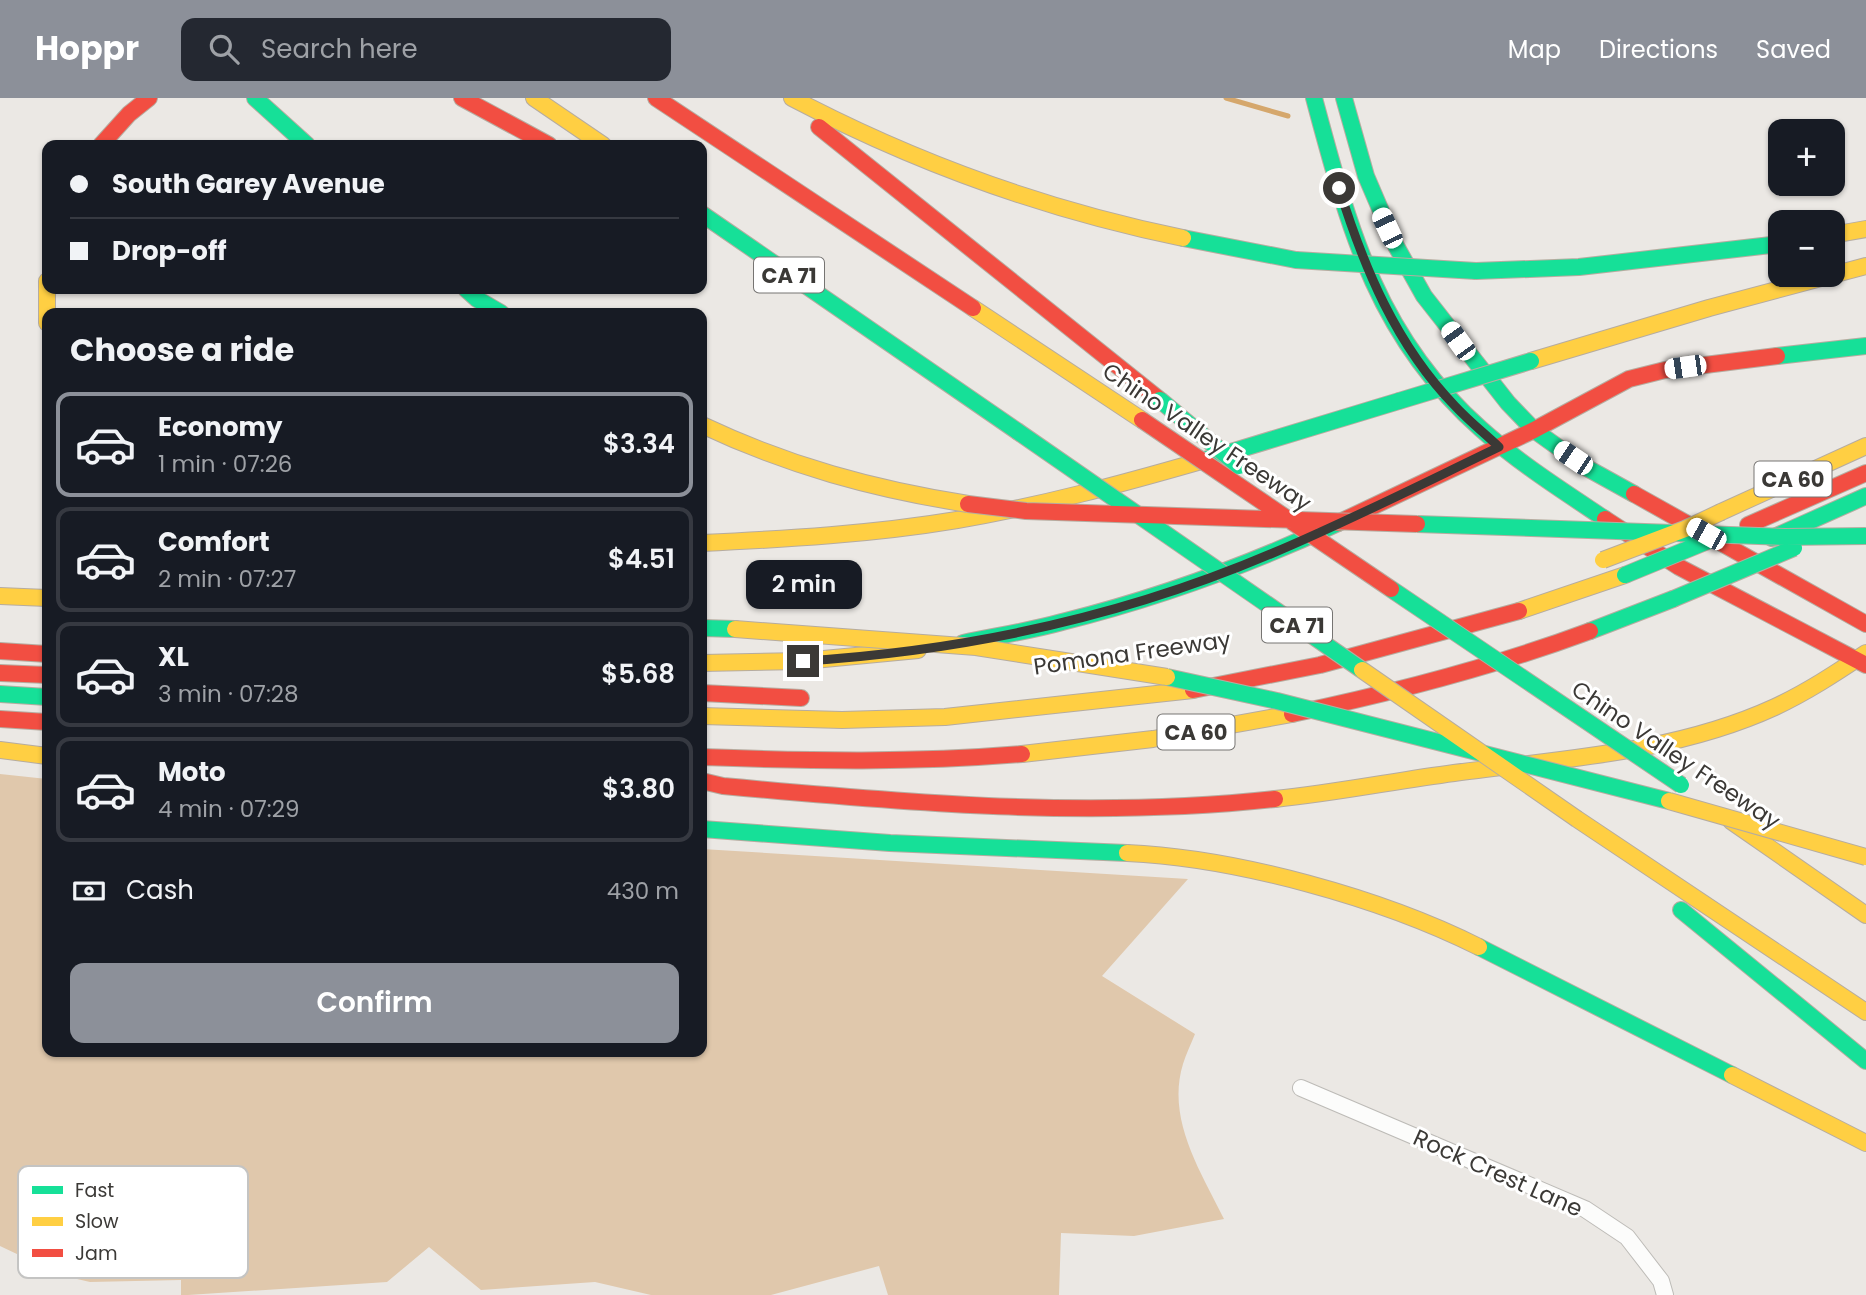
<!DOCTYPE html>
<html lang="en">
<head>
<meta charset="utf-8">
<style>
	body { margin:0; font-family:Poppins,sans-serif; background:#242831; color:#f1f3f6; height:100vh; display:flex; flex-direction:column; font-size:26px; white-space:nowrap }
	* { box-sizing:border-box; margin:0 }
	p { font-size:23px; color:#9ea1a6 }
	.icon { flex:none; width:38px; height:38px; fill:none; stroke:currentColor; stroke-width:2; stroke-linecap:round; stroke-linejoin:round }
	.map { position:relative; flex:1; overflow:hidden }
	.side { position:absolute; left:42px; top:210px; width:665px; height:749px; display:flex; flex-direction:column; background:#171b24; border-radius:14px; box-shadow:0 2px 5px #0004 }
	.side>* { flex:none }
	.banner { position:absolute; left:42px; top:42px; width:665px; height:154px; border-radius:14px; box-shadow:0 2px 5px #0004; display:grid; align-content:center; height:154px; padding:0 28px; background:#171b24 }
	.fabs { position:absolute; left:1768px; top:21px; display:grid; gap:14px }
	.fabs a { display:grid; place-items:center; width:77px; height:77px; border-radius:14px; background:#171b24; box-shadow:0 2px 5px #0004; font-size:35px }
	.end { position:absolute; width:32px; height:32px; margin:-16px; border:9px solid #3b3936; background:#fff; box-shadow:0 0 0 4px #fff }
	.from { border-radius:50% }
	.bubble { position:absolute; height:49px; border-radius:14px; background:#171b24; box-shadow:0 2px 5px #0004; font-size:23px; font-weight:600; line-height:49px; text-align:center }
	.car { position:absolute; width:21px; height:42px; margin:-21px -10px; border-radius:9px; box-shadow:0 0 5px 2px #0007; background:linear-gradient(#fff 24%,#345 0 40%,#fff 0 76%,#345 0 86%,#fff 0) }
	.banner b { display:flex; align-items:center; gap:24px; height:66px; font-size:26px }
	.banner b+b { border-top:2px solid #363941 }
	.banner i { width:18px; height:18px; background:#f1f3f6 }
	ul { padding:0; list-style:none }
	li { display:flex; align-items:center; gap:21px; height:105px; margin:0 14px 10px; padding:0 14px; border:4px solid #363941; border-radius:14px }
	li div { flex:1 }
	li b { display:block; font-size:26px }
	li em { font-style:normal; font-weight:600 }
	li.current { border-color:#8c9099 }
	li>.icon { width:63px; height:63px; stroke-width:1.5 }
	h2 { padding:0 28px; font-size:32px; line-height:84px }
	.pay { display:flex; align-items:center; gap:18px; height:77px; padding:0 28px; font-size:26px }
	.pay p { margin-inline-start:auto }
	.action { display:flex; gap:14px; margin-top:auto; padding:14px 28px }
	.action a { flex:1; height:80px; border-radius:14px; background:#8c9099; color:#fff; font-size:28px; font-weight:600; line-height:80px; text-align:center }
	header { display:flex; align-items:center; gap:42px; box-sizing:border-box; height:98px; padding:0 35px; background:#8c9099; color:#fff }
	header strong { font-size:33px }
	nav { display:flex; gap:38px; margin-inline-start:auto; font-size:24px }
	.search { width:490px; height:63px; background:#242831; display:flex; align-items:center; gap:18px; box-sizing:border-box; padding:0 24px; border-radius:14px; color:#9ea1a6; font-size:26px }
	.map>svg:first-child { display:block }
	.green { fill:#e0c8ac }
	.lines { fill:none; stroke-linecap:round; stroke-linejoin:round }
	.stream { stroke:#d5a76c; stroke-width:5 }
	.street-casing { stroke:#bdbbb7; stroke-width:18 }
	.fast-casing { stroke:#b6aca0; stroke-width:18 }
	.slow-casing { stroke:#b6aca0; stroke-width:18 }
	.jam-casing { stroke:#b6aca0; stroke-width:18 }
	.street { stroke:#fcfcfb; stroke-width:16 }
	.fast { stroke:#16e098; stroke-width:16 }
	.slow { stroke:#ffcf43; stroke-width:16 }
	.jam { stroke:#f24e42; stroke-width:16 }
	.fast-bridge-casing { stroke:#b6aca0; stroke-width:18; stroke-linecap:butt }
	.slow-bridge-casing { stroke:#b6aca0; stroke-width:18; stroke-linecap:butt }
	.jam-bridge-casing { stroke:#b6aca0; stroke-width:18; stroke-linecap:butt }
	.fast-bridge { stroke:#16e098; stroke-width:16 }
	.slow-bridge { stroke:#ffcf43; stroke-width:16 }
	.jam-bridge { stroke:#f24e42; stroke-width:16 }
	.route { stroke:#3b3936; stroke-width:9 }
	.labels { text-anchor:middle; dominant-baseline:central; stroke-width:6; stroke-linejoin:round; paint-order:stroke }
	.shield { fill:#fff; stroke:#767472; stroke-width:2 }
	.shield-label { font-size:21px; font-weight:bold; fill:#3b3936 }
	.street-label { font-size:23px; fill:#3b3936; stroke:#fff }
	.key { fill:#fff; stroke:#c4c4c3; stroke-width:2 }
	.key-label { font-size:19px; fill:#3b3936 }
</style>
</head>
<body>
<header>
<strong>Hoppr</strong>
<div class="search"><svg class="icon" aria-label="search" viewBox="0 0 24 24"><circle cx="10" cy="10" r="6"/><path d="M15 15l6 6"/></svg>Search here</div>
<nav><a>Map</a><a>Directions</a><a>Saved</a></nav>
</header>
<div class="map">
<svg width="1866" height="1197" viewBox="0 0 1866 1197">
	<rect width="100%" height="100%" fill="#ebe8e4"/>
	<path class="green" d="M0,676L47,681V954H702V751L1188,781L1102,878L1195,936C1191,946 1186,956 1183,966C1166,1021 1201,1074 1224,1121L1134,1138L1061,1135L1059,1197H888L879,1168L771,1197H651L595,1184L481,1192L429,1149L387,1184L188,1197H181V1182L90,1184L21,1168L19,1157L0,1148Z"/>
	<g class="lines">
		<path class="stream" d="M1226,0L1288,18"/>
		<defs>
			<path id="street" d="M1301,990L1585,1111L1627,1139L1661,1183L1665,1197"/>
			<path id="fast" d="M255,0L307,47
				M1314,0C1349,130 1376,238 1481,331C1519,365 1563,393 1605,421
				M1344,0L1366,78L1396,148L1424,198L1508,305L1534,332L1587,370L1634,396
				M702,116L1017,333
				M1183,140L1296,162
				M1476,173L1579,169L1780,146
				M466,191L477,201L501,215
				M1777,258L1866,248
				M1201,363L1399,303
				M1772,440L1866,398
				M702,530L735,531
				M1590,533L1673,501
				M963,545C996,538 1030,533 1062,524C1158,500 1249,467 1338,425
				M0,596L47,599
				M702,731L890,745L1127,755
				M1681,812L1866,963
				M1479,849L1732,977"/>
			<path id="slow" d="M534,0L603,47
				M792,0C916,65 1046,112 1183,140
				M1832,137L1866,131
				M47,183V225
				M973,210L1142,322
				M1531,263L1709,210L1866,168
				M1721,414L1866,348
				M702,445C787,441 873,436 957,422C1040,408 1121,386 1201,363
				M0,498L47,500
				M1519,513L1625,477
				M702,565L803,563L918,552
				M702,618L842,622L945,619L1193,592
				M0,652L47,658
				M1022,656L1153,641L1292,616
				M1275,701C1335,695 1394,683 1454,675C1561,661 1675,655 1775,609C1807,594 1836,575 1866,555
				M1577,721L1866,914
				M1731,723L1866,817
				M1127,755C1237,760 1381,800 1479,849
				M1732,977L1866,1045"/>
			<path id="jam" d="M462,0L549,47
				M656,0L973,210
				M819,29L1160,302
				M101,47L129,16L149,0
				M1634,396L1866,526
				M1605,421L1679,469L1866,567
				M1338,425L1534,332L1629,281L1665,272L1777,258
				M1748,427L1866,375
				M0,553L47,556
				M0,575L47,577
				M1193,592L1320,567L1519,513
				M702,595L801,600
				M1292,616C1392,595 1493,569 1590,533
				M0,621L47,624
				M702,659C809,663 915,665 1022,656
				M702,683L723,688C907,705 1091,721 1275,701"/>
		</defs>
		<use href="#street" class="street-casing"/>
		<use href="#fast" class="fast-casing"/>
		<use href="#slow" class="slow-casing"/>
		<use href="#jam" class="jam-casing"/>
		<use href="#street" class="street"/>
		<use href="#fast" class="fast"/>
		<use href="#slow" class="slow"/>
		<use href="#jam" class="jam"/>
		<defs>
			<path id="fast-bridge" d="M1296,162L1476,173
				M1160,302L1239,368
				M1399,303L1531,263
				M1017,333L1362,572
				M1417,426L1785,439L1866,438
				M1625,477L1715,440
				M1391,491L1681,687
				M1673,501L1794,450
				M1167,579L1277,603L1669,703"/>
			<path id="slow-bridge" d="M702,327C789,368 873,391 968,406
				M1603,462L1685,431L1721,414
				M735,531L976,549L1167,579
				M1362,572L1577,721
				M1669,703L1866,759"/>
			<path id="jam-bridge" d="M1142,322L1391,491
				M968,406L1026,413L1417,426"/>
		</defs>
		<use href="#fast-bridge" class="fast-bridge-casing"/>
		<use href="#slow-bridge" class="slow-bridge-casing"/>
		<use href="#jam-bridge" class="jam-bridge-casing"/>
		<use href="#fast-bridge" class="fast-bridge"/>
		<use href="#slow-bridge" class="slow-bridge"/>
		<use href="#jam-bridge" class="jam-bridge"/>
	</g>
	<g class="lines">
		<path class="route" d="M803,563C964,553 1123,519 1273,455C1349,423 1424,385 1499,349C1484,335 1469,323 1455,308C1396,247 1364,170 1339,90"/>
	</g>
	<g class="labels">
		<g class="shield">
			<rect x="754" y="159.5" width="70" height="35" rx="5"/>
			<rect x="1754.5" y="363.5" width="77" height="35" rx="5"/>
			<rect x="1262" y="509.5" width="70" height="35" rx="5"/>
			<rect x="1157.5" y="616.5" width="77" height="35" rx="5"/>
		</g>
		<g class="shield-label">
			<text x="789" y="177">CA 71</text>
			<text x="1793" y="381">CA 60</text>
			<text x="1297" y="527">CA 71</text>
			<text x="1196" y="634">CA 60</text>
		</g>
		<g class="street-label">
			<text transform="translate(1207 339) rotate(34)">Chino Valley Freeway</text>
			<text transform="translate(1132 555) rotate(-8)">Pomona Freeway</text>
			<text transform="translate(1676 657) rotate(34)">Chino Valley Freeway</text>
			<text transform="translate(1498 1075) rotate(24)">Rock Crest Lane</text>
		</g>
	</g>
	<rect x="18" y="1068" width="230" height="112" rx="10" class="key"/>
	<rect x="32" y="1088" width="31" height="8" fill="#16e098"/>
	<rect x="32" y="1119" width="31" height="9" fill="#ffcf43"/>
	<rect x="32" y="1151" width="31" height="8" fill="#f24e42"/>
	<g class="key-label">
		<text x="75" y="1099">Fast</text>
		<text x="75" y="1130">Slow</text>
		<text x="75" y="1162">Jam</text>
	</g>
</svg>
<div class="fabs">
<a>+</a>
<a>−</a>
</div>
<i class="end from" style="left:1339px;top:90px"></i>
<i class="end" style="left:803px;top:563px"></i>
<div class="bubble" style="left:746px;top:462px;width:116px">2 min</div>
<i class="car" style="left:1387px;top:130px;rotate:335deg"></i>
<i class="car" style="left:1458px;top:243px;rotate:324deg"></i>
<i class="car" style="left:1685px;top:269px;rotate:262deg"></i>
<i class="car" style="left:1573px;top:360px;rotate:304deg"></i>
<i class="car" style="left:1706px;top:436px;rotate:299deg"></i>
<div class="banner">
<b><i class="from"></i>South Garey Avenue</b>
<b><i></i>Drop-off</b>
</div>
<section class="side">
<h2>Choose a ride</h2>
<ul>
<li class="current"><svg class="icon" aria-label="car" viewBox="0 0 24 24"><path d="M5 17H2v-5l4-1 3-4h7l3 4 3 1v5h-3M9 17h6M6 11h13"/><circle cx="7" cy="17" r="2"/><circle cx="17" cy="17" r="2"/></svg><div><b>Economy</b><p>1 min · 07:26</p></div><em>$3.34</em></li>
<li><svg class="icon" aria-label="car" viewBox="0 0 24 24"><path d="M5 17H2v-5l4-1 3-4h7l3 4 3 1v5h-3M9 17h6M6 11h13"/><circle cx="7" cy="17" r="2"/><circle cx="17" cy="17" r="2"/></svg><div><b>Comfort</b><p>2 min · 07:27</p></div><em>$4.51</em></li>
<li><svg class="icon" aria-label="car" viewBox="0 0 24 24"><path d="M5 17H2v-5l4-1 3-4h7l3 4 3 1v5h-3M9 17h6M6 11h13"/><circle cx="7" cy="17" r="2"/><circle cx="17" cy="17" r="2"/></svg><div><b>XL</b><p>3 min · 07:28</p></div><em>$5.68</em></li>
<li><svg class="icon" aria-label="car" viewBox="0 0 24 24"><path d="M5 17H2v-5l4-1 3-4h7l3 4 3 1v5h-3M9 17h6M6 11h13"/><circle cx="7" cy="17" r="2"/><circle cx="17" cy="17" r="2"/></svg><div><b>Moto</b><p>4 min · 07:29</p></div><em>$3.80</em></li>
</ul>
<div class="pay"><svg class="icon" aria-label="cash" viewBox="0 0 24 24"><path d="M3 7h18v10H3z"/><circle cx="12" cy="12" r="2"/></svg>Cash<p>430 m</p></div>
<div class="action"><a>Confirm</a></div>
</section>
</div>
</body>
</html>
